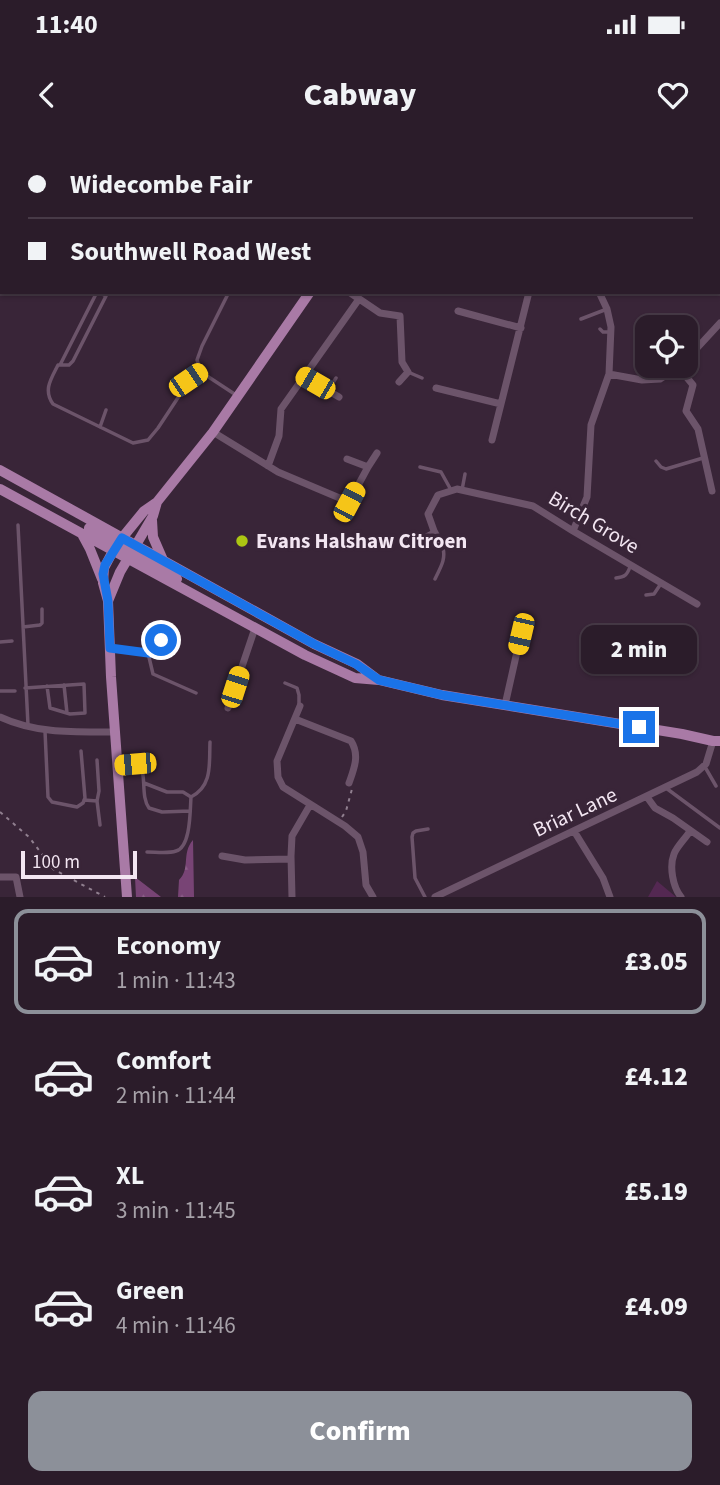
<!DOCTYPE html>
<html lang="en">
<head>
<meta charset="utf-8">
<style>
	body { margin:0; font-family:"Source Sans 3",sans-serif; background:#332532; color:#f1f3f6; height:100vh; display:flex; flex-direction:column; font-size:26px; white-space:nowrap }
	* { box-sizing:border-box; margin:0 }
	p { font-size:23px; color:#a6a1a8 }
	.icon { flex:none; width:38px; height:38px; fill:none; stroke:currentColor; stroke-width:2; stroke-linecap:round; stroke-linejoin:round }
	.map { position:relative; height:757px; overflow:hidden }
	.details { display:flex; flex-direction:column; background:#2b1c2a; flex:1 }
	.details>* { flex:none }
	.hud { position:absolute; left:0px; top:0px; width:721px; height:154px; box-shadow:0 2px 5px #0004,0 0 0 2px #473a47; display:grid; align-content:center; height:154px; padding:0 28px; background:#2b1c2a }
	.controls { position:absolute; left:635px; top:175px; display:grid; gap:14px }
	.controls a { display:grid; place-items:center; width:63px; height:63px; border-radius:14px; background:#2b1c2a; box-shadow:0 2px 5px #0004,0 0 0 2px #473a47; font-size:35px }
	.scale { position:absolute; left:21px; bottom:18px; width:116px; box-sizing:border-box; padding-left:7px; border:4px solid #f3e6f2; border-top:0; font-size:19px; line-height:24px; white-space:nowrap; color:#f3e6f2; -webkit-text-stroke:5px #392538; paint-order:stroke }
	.end { position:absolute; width:32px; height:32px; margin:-16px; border:9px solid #1a73e8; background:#fff; box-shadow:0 0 0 4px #fff }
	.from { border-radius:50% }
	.bubble { position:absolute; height:49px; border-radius:14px; background:#2b1c2a; box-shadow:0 2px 5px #0004,0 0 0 2px #473a47; font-size:23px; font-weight:800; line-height:49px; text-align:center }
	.car { position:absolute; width:21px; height:42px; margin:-21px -10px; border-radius:9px; box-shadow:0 0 5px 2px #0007; background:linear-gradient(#f5c518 24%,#345 0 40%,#f5c518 0 76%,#345 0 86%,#f5c518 0) }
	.hud b { display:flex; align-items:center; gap:24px; height:66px; font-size:26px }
	.hud b+b { border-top:2px solid #473a47 }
	.hud i { width:18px; height:18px; background:#f1f3f6 }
	ul { padding:12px 0 0; list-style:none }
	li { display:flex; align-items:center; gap:21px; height:105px; margin:0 14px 10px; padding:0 14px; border:4px solid transparent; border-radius:14px }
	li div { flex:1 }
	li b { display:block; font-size:26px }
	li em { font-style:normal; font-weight:800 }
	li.current { border-color:#8c9099 }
	li>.icon { width:63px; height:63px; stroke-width:1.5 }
	.primary-button { display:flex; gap:14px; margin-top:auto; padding:14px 28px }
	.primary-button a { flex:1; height:80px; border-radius:14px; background:#8c9099; color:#fff; font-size:28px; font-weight:800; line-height:80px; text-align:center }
	.status { display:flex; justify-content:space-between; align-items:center; height:49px; padding:0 35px; background:#2b1c2a; direction:ltr }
	.status svg { height:19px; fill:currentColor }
	header { display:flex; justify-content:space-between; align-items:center; height:91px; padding:0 28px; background:#2b1c2a; font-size:32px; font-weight:800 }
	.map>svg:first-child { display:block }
	.grass { fill:#542852 }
	.forest { fill:url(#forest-firs) }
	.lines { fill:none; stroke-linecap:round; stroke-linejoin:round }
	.path { stroke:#907f8f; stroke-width:2; stroke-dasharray:3.5 5; stroke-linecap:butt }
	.lane { stroke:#6c546a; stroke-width:3.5 }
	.street { stroke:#6c546a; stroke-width:7 }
	.primary { stroke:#a97aa6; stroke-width:10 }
	.route { stroke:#1a73e8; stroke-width:9 }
	.poi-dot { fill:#acc613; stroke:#392538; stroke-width:2.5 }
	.labels { text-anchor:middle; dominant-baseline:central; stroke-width:7; stroke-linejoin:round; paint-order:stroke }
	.street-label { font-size:21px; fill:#f3e6f2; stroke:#392538 }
	.poi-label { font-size:21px; font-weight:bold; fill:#f3e6f2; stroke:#392538; text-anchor:start }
</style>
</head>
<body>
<div class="status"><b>11:40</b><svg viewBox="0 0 49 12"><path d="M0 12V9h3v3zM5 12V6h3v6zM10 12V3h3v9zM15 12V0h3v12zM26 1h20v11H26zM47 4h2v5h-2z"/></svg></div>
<header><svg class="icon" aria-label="back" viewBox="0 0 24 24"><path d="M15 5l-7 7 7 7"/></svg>Cabway<svg class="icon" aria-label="heart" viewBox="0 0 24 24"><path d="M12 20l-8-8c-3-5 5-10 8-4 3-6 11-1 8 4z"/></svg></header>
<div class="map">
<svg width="720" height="757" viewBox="0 0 720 757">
	<defs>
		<pattern id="forest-firs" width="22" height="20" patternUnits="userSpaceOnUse" patternTransform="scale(1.75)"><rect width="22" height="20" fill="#784475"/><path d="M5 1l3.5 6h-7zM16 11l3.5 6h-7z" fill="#8c5f89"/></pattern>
	</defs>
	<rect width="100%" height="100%" fill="#392538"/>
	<path class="grass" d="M657,741L676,757H648Z"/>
	<path class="forest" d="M193,700L194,757H178L179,740C191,728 181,714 193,700Z
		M135,737L161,757H136Z"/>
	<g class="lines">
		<path class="path" d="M298,2V0
			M481,2L482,0
			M0,672L29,697L53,729L105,757
			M342,677L346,671L352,649"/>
		<path class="lane" d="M36,2L37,0
			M100,2V0
			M0,6H2
			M0,48L2,49
			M0,79L2,76
			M98,152L106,156L73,221L69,225H58C51,239 43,250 53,264L133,303L148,300L158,288L189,241L201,232
			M229,152L202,206L197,220L201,232L236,255
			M581,179L607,169
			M600,189L603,192H609
			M60,225L97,152
			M408,232L422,238
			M329,249L336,238
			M100,287L106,270
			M656,321L661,327L666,329L703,318
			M420,327L441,332L451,350
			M462,350L465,334
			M18,385L28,585
			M391,397C408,401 417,401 432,392
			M616,438C625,437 627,435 630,427
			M435,439C440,428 446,420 443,408
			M646,455L654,454L660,445
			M23,487L40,485L42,483V469
			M0,502L12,501
			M112,508L148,513H153L161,500
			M148,513L153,534L196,553
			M285,543L297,548L299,555V564
			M64,545L67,573
			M25,548L84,544L85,573L70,574L50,568L47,546
			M0,551H15
			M45,591L48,657L52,662L77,667L83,663L85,658L81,611
			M97,620L99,651L97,661
			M119,626L135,624L141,626C146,639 141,657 149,668L162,672L190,671
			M705,627L716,646
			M144,643L167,652H183L191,657
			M666,648L720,688
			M84,660L97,661L100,685
			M147,712C156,712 168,714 176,711C191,707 190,670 191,657C213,646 209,623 210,602
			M425,757L415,738L412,697L413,693L416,691L428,689"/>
		<path class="street" d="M545,0L546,2
			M648,0L649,2
			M17,2L18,0
			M583,2L586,0
			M0,34L2,31
			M719,114L720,115
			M349,152L380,173L400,176L402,222L408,232L399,242
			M458,171L521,188
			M686,220L720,183
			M679,228L693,245L686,271L698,289L712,351
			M609,234L642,240L660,239L680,226
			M303,236L339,257
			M436,248L501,264
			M213,292L278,332L349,362L368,327L347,319
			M492,300L529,152
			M268,326L279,296L281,269L359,159
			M368,327L377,313
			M573,391L587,357L591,285L609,234L611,187L607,169L599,152
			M442,406L434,391L428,374L438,355L457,349L533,366L573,391L697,464
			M505,565L521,494L529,484
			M300,566L277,621L278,637L283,647L345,686L358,697L363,712L366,745L373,757
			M228,568L255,488
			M0,577C36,594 76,592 115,592
			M295,579L351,601C360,615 354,629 349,643
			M647,657L655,668L673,678L707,702
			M574,691L603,738L610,757
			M222,716L245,720L291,719
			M0,737H16L20,757
			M292,757L291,716L292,696L310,665
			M435,757L697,632L706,624L713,601
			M681,757C673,747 669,727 674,714C677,706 686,698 690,691"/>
		<path class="primary" d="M405,2L406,0
			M0,330L314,504L357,524L377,539
			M0,349L305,515L355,538L379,540L442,555L682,594L713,601H720
			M152,380L153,397L163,420
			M89,388L117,404L122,409
			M83,396L90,409L102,439
			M128,409L177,439
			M108,461L120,432L153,376L157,362
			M127,757L111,537L108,461L103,443L104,428L113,411L122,398L144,371L157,362L213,292L310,152"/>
	</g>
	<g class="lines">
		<path class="route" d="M161,500L153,513H148L110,508L108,461L103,434L105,425L122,398L314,504L356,524L379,540L442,555L639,587"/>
	</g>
	<circle class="poi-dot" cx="242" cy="401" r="7"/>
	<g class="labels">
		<g class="street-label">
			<text transform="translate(594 382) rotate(31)">Birch Grove</text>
			<text transform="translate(575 672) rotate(-25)">Briar Lane</text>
		</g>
		<g class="poi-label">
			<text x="256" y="401">Evans Halshaw Citroen</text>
		</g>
	</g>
</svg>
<div class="controls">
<a><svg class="icon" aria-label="locate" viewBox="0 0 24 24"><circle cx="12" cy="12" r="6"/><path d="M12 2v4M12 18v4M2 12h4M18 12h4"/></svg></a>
</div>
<div class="scale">100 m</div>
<i class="end from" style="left:161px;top:500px"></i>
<i class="end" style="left:639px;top:587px"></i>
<div class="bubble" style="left:581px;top:485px;width:116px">2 min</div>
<i class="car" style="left:188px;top:240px;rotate:56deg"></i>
<i class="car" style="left:315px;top:243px;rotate:300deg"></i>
<i class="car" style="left:349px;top:362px;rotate:28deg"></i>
<i class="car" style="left:521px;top:494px;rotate:193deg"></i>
<i class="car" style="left:235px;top:547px;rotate:18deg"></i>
<i class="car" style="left:135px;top:624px;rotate:265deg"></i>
<div class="hud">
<b><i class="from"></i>Widecombe Fair</b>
<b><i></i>Southwell Road West</b>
</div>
</div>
<section class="details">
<ul>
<li class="current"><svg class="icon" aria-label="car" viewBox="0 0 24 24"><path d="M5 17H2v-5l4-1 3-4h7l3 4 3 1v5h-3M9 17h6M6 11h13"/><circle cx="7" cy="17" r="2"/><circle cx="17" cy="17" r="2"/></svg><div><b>Economy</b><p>1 min · 11:43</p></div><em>£3.05</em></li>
<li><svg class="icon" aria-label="car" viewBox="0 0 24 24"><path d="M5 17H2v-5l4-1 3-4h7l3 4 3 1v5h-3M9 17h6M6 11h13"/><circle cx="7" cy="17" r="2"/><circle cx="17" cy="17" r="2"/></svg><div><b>Comfort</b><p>2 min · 11:44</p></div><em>£4.12</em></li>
<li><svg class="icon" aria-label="car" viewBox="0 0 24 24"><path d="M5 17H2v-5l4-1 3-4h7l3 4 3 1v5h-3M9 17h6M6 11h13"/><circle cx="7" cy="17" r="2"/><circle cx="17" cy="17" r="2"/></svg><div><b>XL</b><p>3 min · 11:45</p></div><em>£5.19</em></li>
<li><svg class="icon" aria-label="car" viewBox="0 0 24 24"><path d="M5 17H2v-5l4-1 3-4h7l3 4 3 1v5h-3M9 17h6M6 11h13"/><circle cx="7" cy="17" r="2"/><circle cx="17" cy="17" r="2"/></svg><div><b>Green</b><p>4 min · 11:46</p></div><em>£4.09</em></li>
</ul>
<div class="primary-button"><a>Confirm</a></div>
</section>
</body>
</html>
